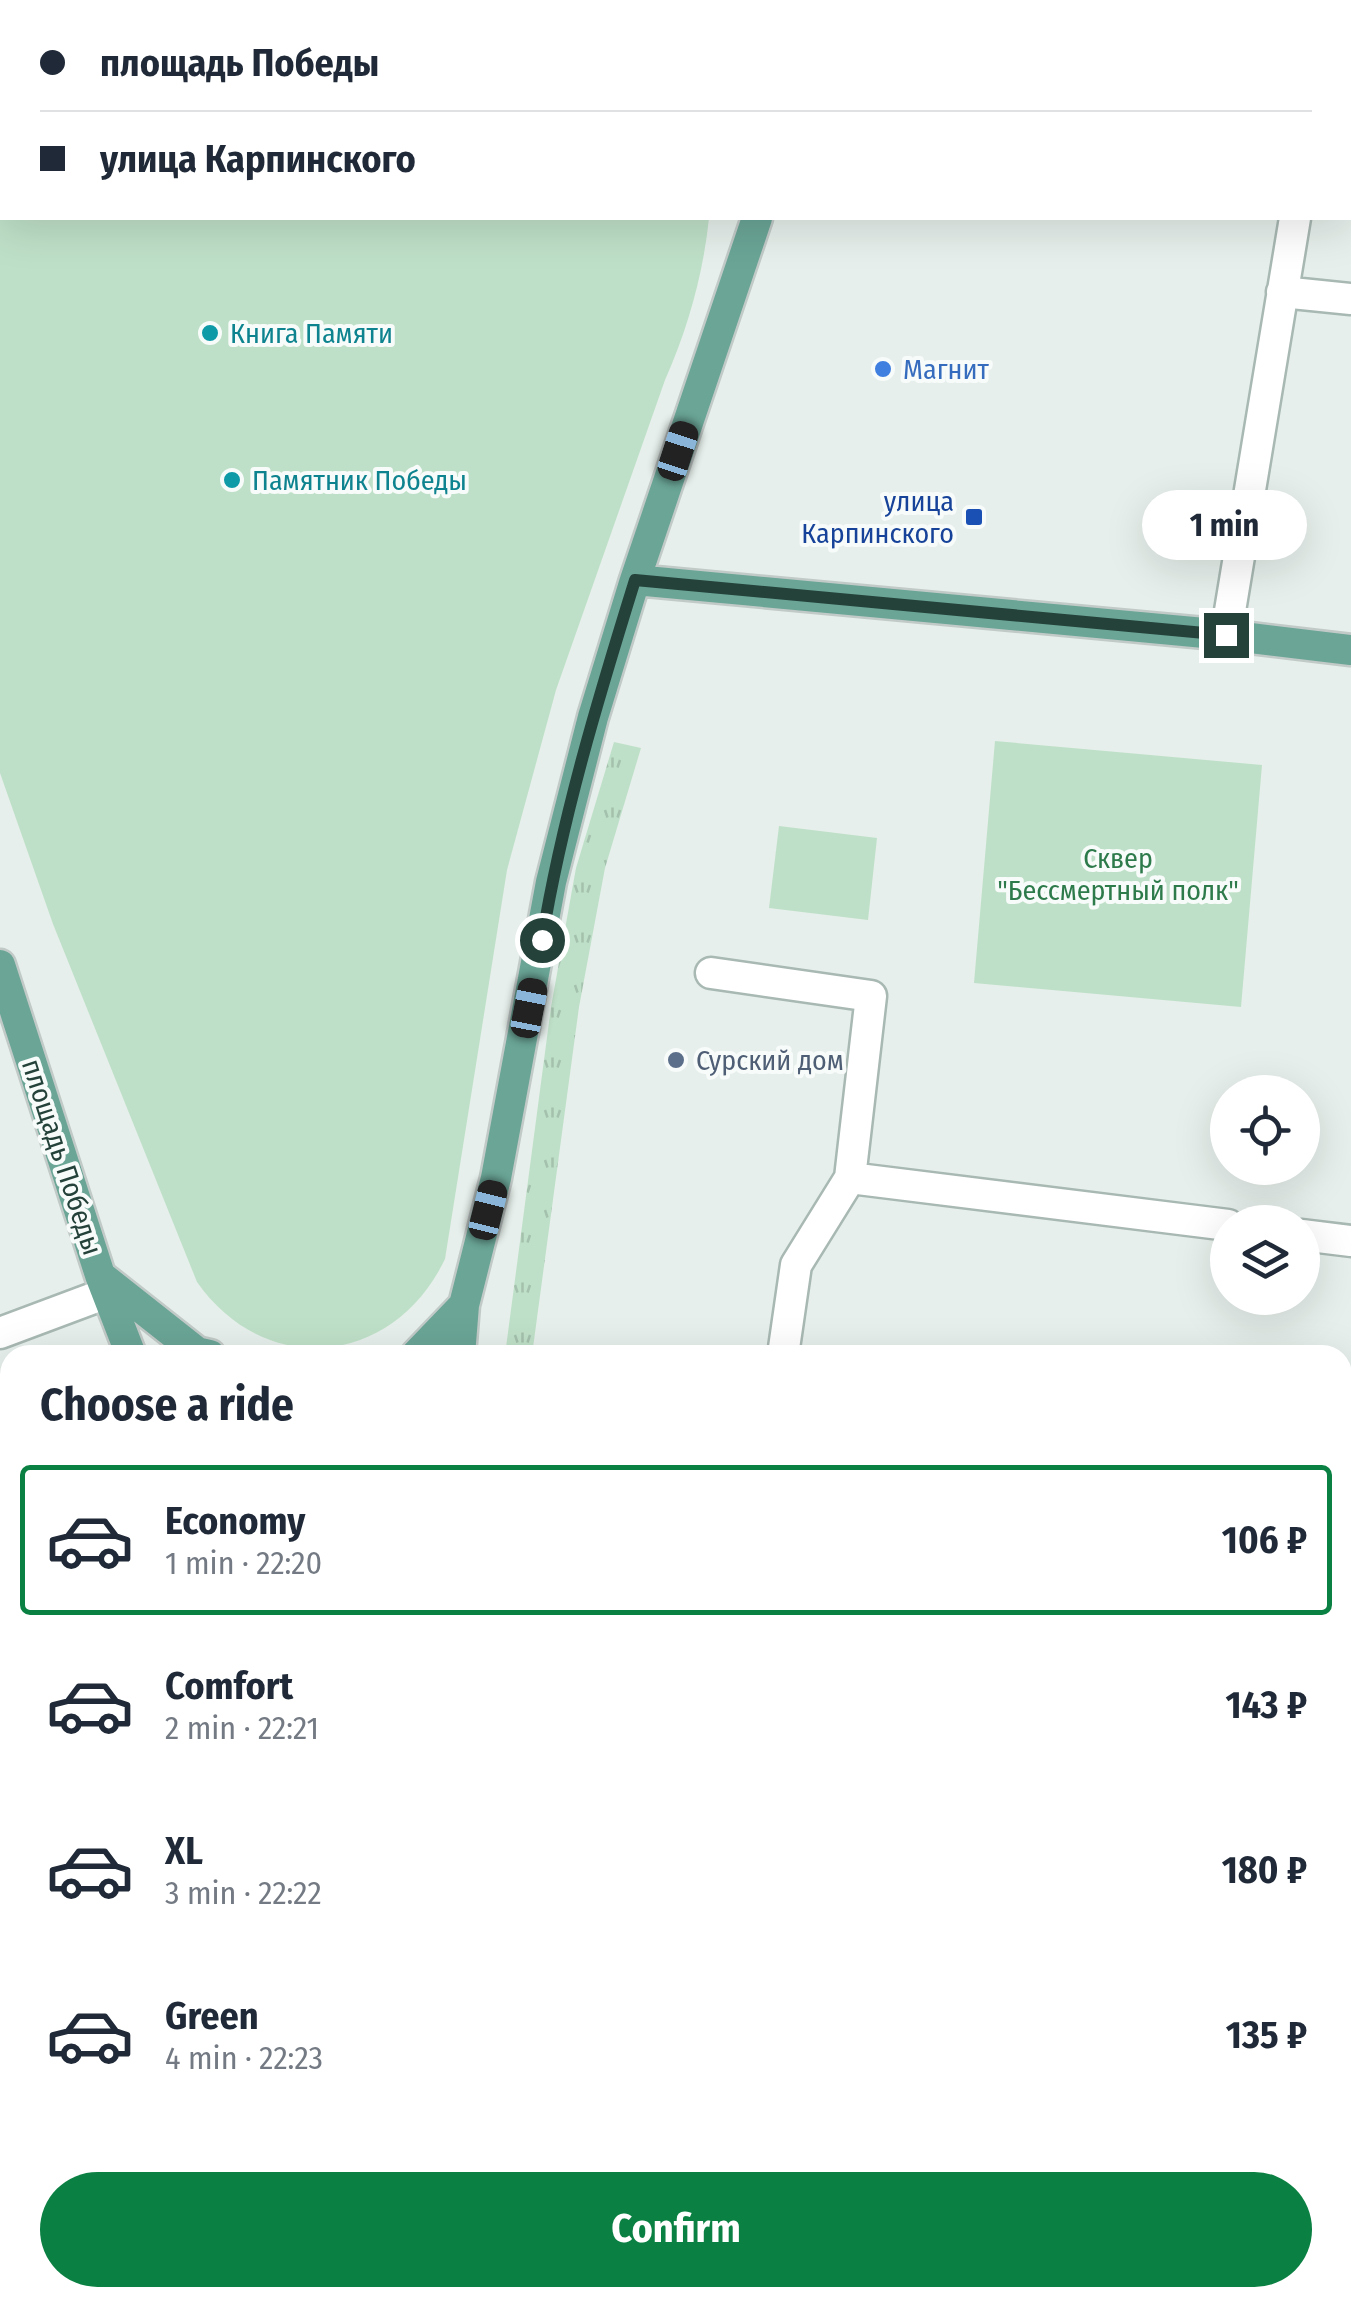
<!DOCTYPE html>
<html lang="en">
<head>
<meta charset="utf-8">
<style>
	body { margin:0; font-family:"Fira Sans Condensed",sans-serif; background:#f2f2f3; color:#1f2937; height:100vh; display:flex; flex-direction:column; font-size:38px; white-space:nowrap }
	* { box-sizing:border-box; margin:0 }
	p { font-size:32px; color:#747a83 }
	.icon { flex:none; width:55px; height:55px; fill:none; stroke:currentColor; stroke-width:2; stroke-linecap:round; stroke-linejoin:round }
	.map { position:relative; flex:1; overflow:hidden }
	.side { position:absolute; left:0px; top:1345px; width:1352px; height:962px; display:flex; flex-direction:column; background:#fff; border-radius:30px 30px 0 0; box-shadow:0 10px 40px #0002 }
	.side>* { flex:none }
	.guide { position:absolute; left:0px; top:0px; width:1352px; height:220px; box-shadow:0 10px 40px #0002; display:grid; align-content:center; height:220px; padding:0 40px; background:#fff }
	.tools { position:absolute; left:1210px; top:1075px; display:grid; gap:20px }
	.tools a { display:grid; place-items:center; width:110px; height:110px; border-radius:50%; background:#fff; box-shadow:0 10px 40px #0002; font-size:50px }
	.end { position:absolute; width:45px; height:45px; margin:-22px; border:12px solid #24423a; background:#fff; box-shadow:0 0 0 5px #fff }
	.from { border-radius:50% }
	.bubble { position:absolute; height:70px; border-radius:35px; background:#fff; box-shadow:0 10px 40px #0002; font-size:32px; font-weight:700; line-height:70px; text-align:center }
	.car { position:absolute; width:30px; height:60px; margin:-30px -15px; border-radius:12px; box-shadow:0 0 8px 2px #0007; background:linear-gradient(#222 24%,#8ab4d8 0 40%,#222 0 76%,#8ab4d8 0 86%,#222 0) }
	.guide b { display:flex; align-items:center; gap:35px; height:95px; font-size:38px }
	.guide b+b { border-top:2px solid #e0e1e3 }
	.guide i { width:25px; height:25px; background:#1f2937 }
	ul { padding:0; list-style:none }
	li { display:flex; align-items:center; gap:30px; height:150px; margin:0 20px 15px; padding:0 20px; border:5px solid transparent; border-radius:10px }
	li div { flex:1 }
	li b { display:block; font-size:38px }
	li em { font-style:normal; font-weight:700 }
	li.selected { border-color:#0b8043 }
	li>.icon { width:90px; height:90px; stroke-width:1.5 }
	h2 { padding:0 40px; font-size:45px; line-height:120px }
	.primary-button { display:flex; gap:20px; margin-top:auto; padding:20px 40px }
	.primary-button a { flex:1; height:115px; border-radius:60px; background:#0b8043; color:#fff; font-size:40px; font-weight:700; line-height:115px; text-align:center }
	.map>svg:first-child { display:block }
	.grass { fill:url(#grass-tufts) }
	.park { fill:#bfe0c8 }
	.lines { fill:none; stroke-linecap:round; stroke-linejoin:round }
	.minor-casing { stroke:#a8b8b2; stroke-width:35 }
	.major-casing { stroke:#c2cac8; stroke-width:35 }
	.minor { stroke:#fff; stroke-width:30 }
	.major { stroke:#6aa596; stroke-width:30 }
	.route { stroke:#24423a; stroke-width:12 }
	.culture-dot { fill:#0f9aa8; stroke:#f7fbf9; stroke-width:4 }
	.shop-dot { fill:#3f7fe0; stroke:#f7fbf9; stroke-width:4 }
	.transit-dot { fill:#1a4fb4; stroke:#f7fbf9; stroke-width:4 }
	.service-dot { fill:#5c6f8a; stroke:#f7fbf9; stroke-width:4 }
	.labels { text-anchor:middle; dominant-baseline:central; stroke-width:8; stroke-linejoin:round; paint-order:stroke }
	.culture-label { font-size:28px; fill:#0d838f; stroke:#f7fbf9; text-anchor:start }
	.shop-label { font-size:28px; fill:#366cbe; stroke:#f7fbf9; text-anchor:start }
	.transit-label { font-size:28px; fill:#164399; stroke:#f7fbf9; text-anchor:end }
	.park-label { font-size:28px; fill:#2d7a4b; stroke:#f7fbf9 }
	.service-label { font-size:28px; fill:#4e5e75; stroke:#f7fbf9; text-anchor:start }
	.street-label { font-size:28px; fill:#24423a; stroke:#f7fbf9 }
</style>
</head>
<body>
<div class="map">
<svg width="1351" height="2307" viewBox="0 0 1351 2307">
	<defs>
		<pattern id="grass-tufts" width="24" height="20" patternUnits="userSpaceOnUse" patternTransform="scale(2.5)"><rect width="24" height="20" fill="#bfe0c8"/><path d="M3 7l-1-3M5 7V3M7 7l1-3M15 17l-1-3M17 17v-4M19 17l1-3" fill="none" stroke="#a4c1ad"/></pattern>
	</defs>
	<rect width="100%" height="100%" fill="#e6efeb"/>
	<path class="grass" d="M614,742L641,748L605,868L579,1007L532,1355H505L551,1007L576,868Z"/>
	<path class="park" d="M0,0L643,2H2V218H709C703,275 688,328 665,380L556,690L507,870L445,1259C394,1366 266,1380 197,1282L53,924L0,773Z
		M995,741L1262,765L1241,1007L974,983Z
		M779,826L877,838L868,920L769,908Z"/>
	<g class="lines">
		<defs>
			<path id="minor" d="M543,0L546,2
				M648,2L651,0
				M1331,2V0
				M1350,56L1351,57
				M1282,292L1351,299
				M1226,635L1295,218
				M711,973L871,996L850,1178L1228,1225
				M1302,1235L1351,1241
				M0,1333L107,1293
				M783,1355L796,1265L850,1178
				M1342,1795L1351,1788
				M0,1816L10,1812
				M1342,2152L1351,2145
				M1342,2178H1351
				M215,2298L219,2307
				M274,2307L296,2298
				M1059,2307L1060,2298"/>
			<path id="major" d="M689,0L691,2
				M842,2L843,0
				M635,580L1226,635L1351,650
				M0,965L100,1275L131,1355
				M102,1277L197,1352L210,1355
				M416,1355L464,1305L496,1178L551,882L593,717L635,580L757,218
				M460,1355L464,1305
				M496,2298L500,2307
				M599,2298L603,2307"/>
		</defs>
		<use href="#minor" class="minor-casing"/>
		<use href="#major" class="major-casing"/>
		<use href="#minor" class="minor"/>
		<use href="#major" class="major"/>
	</g>
	<g class="lines">
		<path class="route" d="M542,940C562,818 598,699 635,580L1226,635"/>
	</g>
	<g class="culture-dot">
		<circle cx="210" cy="333" r="10"/>
		<circle cx="232" cy="480" r="10"/>
	</g>
	<circle class="shop-dot" cx="883" cy="369" r="10"/>
	<rect class="transit-dot" x="964" y="507" width="20" height="20" rx="5"/>
	<circle class="service-dot" cx="676" cy="1060" r="10"/>
	<g class="labels">
		<g class="culture-label">
			<text x="230" y="333">Книга Памяти</text>
			<text x="252" y="480">Памятник Победы</text>
		</g>
		<g class="shop-label">
			<text x="903" y="369">Магнит</text>
		</g>
		<g class="transit-label">
			<text x="954" y="501">улица<tspan x="954" dy="32">Карпинского</tspan></text>
		</g>
		<g class="park-label">
			<text x="1118" y="858">Сквер<tspan x="1118" dy="32">"Бессмертный полк"</tspan></text>
		</g>
		<g class="service-label">
			<text x="696" y="1060">Сурский дом</text>
		</g>
		<g class="street-label">
			<text transform="translate(62 1157) rotate(72)">площадь Победы</text>
		</g>
	</g>
</svg>
<div class="tools">
<a><svg class="icon" aria-label="locate" viewBox="0 0 24 24"><circle cx="12" cy="12" r="6"/><path d="M12 2v4M12 18v4M2 12h4M18 12h4"/></svg></a>
<a><svg class="icon" aria-label="layers" viewBox="0 0 24 24"><path d="M12 4l9 5-9 5-9-5zM3 14l9 5 9-5"/></svg></a>
</div>
<i class="end from" style="left:542px;top:940px"></i>
<i class="end" style="left:1226px;top:635px"></i>
<div class="bubble" style="left:1142px;top:490px;width:165px">1 min</div>
<i class="car" style="left:678px;top:451px;rotate:18deg"></i>
<i class="car" style="left:529px;top:1008px;rotate:11deg"></i>
<i class="car" style="left:488px;top:1210px;rotate:14deg"></i>
<div class="guide">
<b><i class="from"></i>площадь Победы</b>
<b><i></i>улица Карпинского</b>
</div>
<section class="side">
<h2>Choose a ride</h2>
<ul>
<li class="selected"><svg class="icon" aria-label="car" viewBox="0 0 24 24"><path d="M5 17H2v-5l4-1 3-4h7l3 4 3 1v5h-3M9 17h6M6 11h13"/><circle cx="7" cy="17" r="2"/><circle cx="17" cy="17" r="2"/></svg><div><b>Economy</b><p>1 min · 22:20</p></div><em>106 ₽</em></li>
<li><svg class="icon" aria-label="car" viewBox="0 0 24 24"><path d="M5 17H2v-5l4-1 3-4h7l3 4 3 1v5h-3M9 17h6M6 11h13"/><circle cx="7" cy="17" r="2"/><circle cx="17" cy="17" r="2"/></svg><div><b>Comfort</b><p>2 min · 22:21</p></div><em>143 ₽</em></li>
<li><svg class="icon" aria-label="car" viewBox="0 0 24 24"><path d="M5 17H2v-5l4-1 3-4h7l3 4 3 1v5h-3M9 17h6M6 11h13"/><circle cx="7" cy="17" r="2"/><circle cx="17" cy="17" r="2"/></svg><div><b>XL</b><p>3 min · 22:22</p></div><em>180 ₽</em></li>
<li><svg class="icon" aria-label="car" viewBox="0 0 24 24"><path d="M5 17H2v-5l4-1 3-4h7l3 4 3 1v5h-3M9 17h6M6 11h13"/><circle cx="7" cy="17" r="2"/><circle cx="17" cy="17" r="2"/></svg><div><b>Green</b><p>4 min · 22:23</p></div><em>135 ₽</em></li>
</ul>
<div class="primary-button"><a>Confirm</a></div>
</section>
</div>
</body>
</html>
